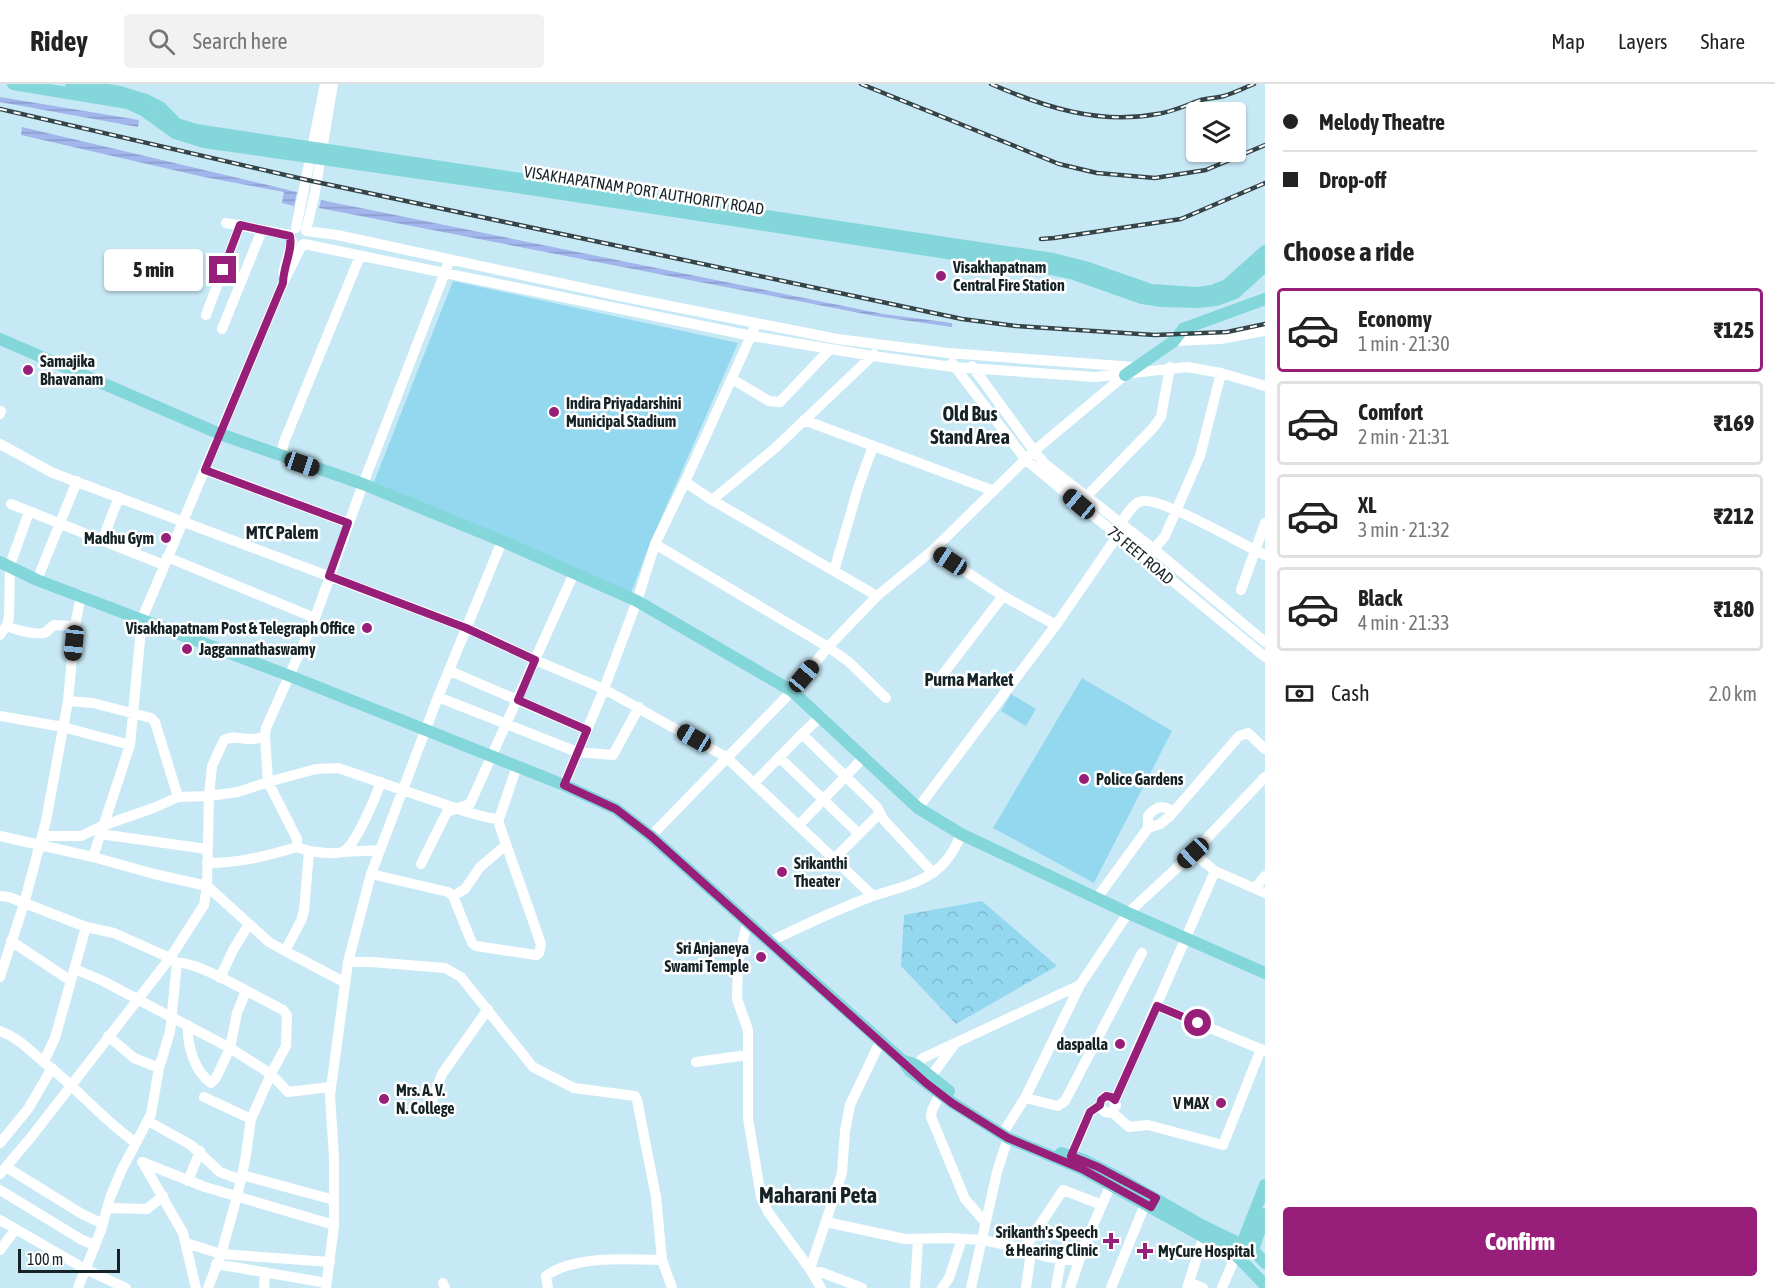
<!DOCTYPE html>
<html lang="en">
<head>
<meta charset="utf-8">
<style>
	body { margin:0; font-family:"Asap Condensed",sans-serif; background:#f2f2f2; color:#222; height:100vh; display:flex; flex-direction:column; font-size:22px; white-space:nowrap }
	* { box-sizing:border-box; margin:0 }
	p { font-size:20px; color:#767676 }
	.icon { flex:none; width:33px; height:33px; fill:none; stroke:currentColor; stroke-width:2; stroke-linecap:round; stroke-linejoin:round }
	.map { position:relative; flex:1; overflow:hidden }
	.side { display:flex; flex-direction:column; background:#fff; width:510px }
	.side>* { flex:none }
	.banner { display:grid; align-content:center; height:132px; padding:0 18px; background:#fff }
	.controls { position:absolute; left:1186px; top:18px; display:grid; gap:12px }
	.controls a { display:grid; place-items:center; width:60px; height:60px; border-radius:6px; background:#fff; box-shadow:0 2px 4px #0004; font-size:30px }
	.scale { position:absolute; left:18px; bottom:15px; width:102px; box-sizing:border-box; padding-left:6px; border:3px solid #152226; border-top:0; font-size:16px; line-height:21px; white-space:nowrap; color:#152226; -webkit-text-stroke:4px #fff; paint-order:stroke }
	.end { position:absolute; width:27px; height:27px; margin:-14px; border:8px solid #981f79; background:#fff; box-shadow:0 0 0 3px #fff }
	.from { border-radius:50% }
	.bubble { position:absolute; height:42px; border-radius:6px; background:#fff; box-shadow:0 2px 4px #0004; font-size:20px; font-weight:800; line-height:42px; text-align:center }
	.car { position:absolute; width:18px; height:36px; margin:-18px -9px; border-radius:8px; box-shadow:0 0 4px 2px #0007; background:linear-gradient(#222 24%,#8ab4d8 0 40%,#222 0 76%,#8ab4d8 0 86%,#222 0) }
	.banner b { display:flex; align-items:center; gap:21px; height:57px; font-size:22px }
	.banner b+b { border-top:2px solid #e0e0e0 }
	.banner i { width:15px; height:15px; background:#222 }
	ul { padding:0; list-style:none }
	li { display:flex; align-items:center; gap:18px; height:84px; margin:0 12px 9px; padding:0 6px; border:3px solid #e0e0e0; border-radius:6px }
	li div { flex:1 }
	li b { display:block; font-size:22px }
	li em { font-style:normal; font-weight:800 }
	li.current { border-color:#981f79 }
	li>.icon { width:54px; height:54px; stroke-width:1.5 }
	h2 { padding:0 18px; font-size:27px; line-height:72px }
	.pay { display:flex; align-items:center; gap:15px; height:66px; padding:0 18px; font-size:22px }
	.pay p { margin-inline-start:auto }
	.button { display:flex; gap:12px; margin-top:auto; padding:12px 18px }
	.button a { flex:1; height:69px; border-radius:6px; background:#981f79; color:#fff; font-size:24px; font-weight:800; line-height:69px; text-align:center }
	header { display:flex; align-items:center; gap:36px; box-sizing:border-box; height:84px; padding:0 30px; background:#fff; border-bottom:2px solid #e0e0e0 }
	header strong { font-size:28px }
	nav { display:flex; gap:33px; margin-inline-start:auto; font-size:21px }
	.search { width:420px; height:54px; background:#f2f2f2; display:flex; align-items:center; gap:15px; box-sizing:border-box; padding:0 21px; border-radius:6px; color:#767676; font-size:22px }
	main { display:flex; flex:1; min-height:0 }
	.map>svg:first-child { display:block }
	.park { fill:url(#park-crowns) }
	.pitch { fill:#94d8ef }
	.water { fill:url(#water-rules) }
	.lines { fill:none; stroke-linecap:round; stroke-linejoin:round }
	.minor { stroke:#fff; stroke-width:10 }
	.major { stroke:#83d6d9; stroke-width:12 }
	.rail-casing { stroke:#34454a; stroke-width:4.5 }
	.rail { stroke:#fff; stroke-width:2; stroke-dasharray:7; stroke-linecap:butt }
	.route { stroke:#981f79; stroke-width:8 }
	.poi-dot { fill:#981f79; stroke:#fff; stroke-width:2 }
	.labels { text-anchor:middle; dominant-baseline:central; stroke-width:5; stroke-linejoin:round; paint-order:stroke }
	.street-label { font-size:16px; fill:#152226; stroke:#fff }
	.poi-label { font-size:16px; font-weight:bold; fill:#152226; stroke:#fff; text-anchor:start }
	.neighbourhood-label { font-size:18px; font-weight:bold; fill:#152226; stroke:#fff }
	.quarter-label { font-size:20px; font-weight:bold; fill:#152226; stroke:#fff }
	.district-label { font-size:22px; font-weight:bold; fill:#152226; stroke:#fff }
</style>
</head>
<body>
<header>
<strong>Ridey</strong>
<div class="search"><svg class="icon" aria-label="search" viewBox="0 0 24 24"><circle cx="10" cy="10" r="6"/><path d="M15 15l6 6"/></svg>Search here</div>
<nav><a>Map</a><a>Layers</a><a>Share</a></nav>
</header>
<main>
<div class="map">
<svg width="1265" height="1204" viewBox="0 0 1265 1204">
	<defs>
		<pattern id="park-crowns" width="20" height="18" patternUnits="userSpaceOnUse" patternTransform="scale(1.5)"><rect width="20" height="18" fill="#94d8ef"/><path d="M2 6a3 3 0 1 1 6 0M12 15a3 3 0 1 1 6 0" fill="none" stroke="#7fb9cd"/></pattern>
		<pattern id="water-rules" width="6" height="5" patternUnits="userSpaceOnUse" patternTransform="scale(1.5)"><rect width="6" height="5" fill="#a2b5ec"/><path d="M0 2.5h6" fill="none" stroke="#8b9bca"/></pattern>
	</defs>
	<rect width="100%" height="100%" fill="#c7e9f5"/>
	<path class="park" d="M982,817L1057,882L956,940L901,882L904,831Z"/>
	<path class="pitch" d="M453,197L738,259L651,457L631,509L374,398Z
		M1082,594L1172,647L1094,799L993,744Z
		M1011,610L1036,625L1026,642L1001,627Z"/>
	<path class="water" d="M0,13L139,36L138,43L0,18Z
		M22,43L297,108L294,122L282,119L284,108L204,93L21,51Z
		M321,116L883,230L952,239V243L875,232L319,124Z"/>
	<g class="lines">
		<path class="minor" d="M226,139L290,151
			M296,144L325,0
			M306,147L337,151L615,211L837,255L948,269L1134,283L1139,285
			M306,147L315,108L333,0
			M304,160L752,252L873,272L953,283L1095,293L1187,283L1221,289L1265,302
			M283,189L292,157
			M206,231L240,141
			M222,245L262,146
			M1174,257L1220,255L1265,247
			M952,279L1026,376L1265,573
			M972,282L1034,367L1045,380L1155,466L1265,558
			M732,295L769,317L780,318L830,265
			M0,330L1,327
			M804,336L994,407
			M0,360L53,389L467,544L535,576L604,605L726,673L834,775
			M281,373L284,358L360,172
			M205,386L348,439
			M685,398L712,416L877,512
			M712,416L774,365L874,270
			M1083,416L1153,344L1161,333L1170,283
			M11,420L164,481
			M1121,439C1126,432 1133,418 1143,417C1163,414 1241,460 1265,471
			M102,457L119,413
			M655,460L828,563L849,578L886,614
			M933,466L1003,512L1056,541
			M1151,469L1165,452L1200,372L1221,289
			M167,473L315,534
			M834,487L858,404L873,362
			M37,496L77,397
			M1241,506L1265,439
			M7,541C12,546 40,552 46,548C49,546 51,543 54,541L75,542
			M0,551L7,541L9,533L10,481L29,428
			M450,587L587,646
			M940,594L1003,512
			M438,613L577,668L613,671L639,623
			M68,617L93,619L151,634L155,638L178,713L209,712L212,682L224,656C236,649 247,660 265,652
			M0,632L63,643L130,661
			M821,632L802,650L877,723L883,735L933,789
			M779,673L858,749
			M754,699L802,650
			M564,701L604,605L637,517L655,460L685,398L754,245
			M918,724L1056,541L1118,451
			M800,740L863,674
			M1148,744V732C1156,722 1162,721 1173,727
			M100,750L207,765
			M0,752L93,773L154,790L207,802L269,858L285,867L301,837L304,827L309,767L297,763
			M42,752H81L102,742L156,723L178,713
			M651,752L792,607L828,563L877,512L933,466L1034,367L1125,291
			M309,767C318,768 333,771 342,768C355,764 376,712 381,698
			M343,768L380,766
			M1193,769L1215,787L1265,809
			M93,773L130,661L142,535L283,199L302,161
			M207,779C239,779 267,772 297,763V755L268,698L316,685L338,684L470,729L490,734L499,735
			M421,780L447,728L470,720L574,489
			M371,790L448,808L453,812L472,859L476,862L536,871L539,869L541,860L499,740V735L517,682
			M1255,804L1265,792
			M0,812L9,813L86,843L114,849L170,874L32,1052L0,1090
			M453,812L465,805L480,783L506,761
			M873,812L834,775L879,730
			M1097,814L1148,744L1160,740L1170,732L1239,652L1248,649L1265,665
			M747,839L738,878L737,915L748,946V1034L761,1113L768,1128L810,1185L821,1204
			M11,857L71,897
			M769,858C802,842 836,826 870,813C891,806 912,802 931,790C945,781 955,766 961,750
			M285,867L344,898
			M348,878H371L445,884L461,893L533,983L574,1004L635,1012L637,1016L656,1113L662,1176
			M177,879C196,876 262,916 283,926L287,931L286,962L271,990L251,1035L245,1077L237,1113L221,1170L208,1204
			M75,885L103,897L230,964L237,929L246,907
			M0,893L24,820L46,737L68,617L75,542L81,511
			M220,894L233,866L249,840
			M1157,922L1265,967
			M188,941C187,961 194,987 211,999L216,994L230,964L271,990L288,1008L330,1003
			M0,947C19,954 30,967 45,979C77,1004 103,1036 136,1059L151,1030L159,984L170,948L177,879L170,874L204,821L207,802L209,712L238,708L268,698L265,652L266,644L315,534L363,400L450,175
			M108,952L134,974L159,984
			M44,977L55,954L86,843
			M696,978L748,971
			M910,987L923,974L1080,901
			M926,999L954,961
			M940,1010L932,1026L931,1033L965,1115L985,1138
			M204,1013L251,1035
			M1025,1014L1058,1022L1065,1017L1142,869
			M1115,1016L1215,787
			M430,1022L442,990L488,925
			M1112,1028L1129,1043L1148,1041L1223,1061L1261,965
			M148,1037L191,1061L220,1088L241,1096
			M1006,1044L1025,1014L1080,901L1128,829L1193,769L1265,693
			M0,1059L28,1025L52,984
			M1071,1072L1090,1028L1100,1021L1101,1016L1106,1012L1113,1014L1116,1021L1112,1028C1106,1030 1102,1027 1100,1021
			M142,1078L205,1103L334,1141
			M143,1079L183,1149L196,1204
			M6,1083L82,1130L103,1140
			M242,1091L334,1116
			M188,1097L200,1067
			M0,1106L82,1156L95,1161
			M107,1124L147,1125L163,1112
			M0,1136L85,1185L126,1204
			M826,1138L905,1155L949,1154L983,1156L1024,1165L1047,1173L1079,1177
			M186,1159L221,1170L330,1178
			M1024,1165L1063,1106L1102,1121
			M0,1166L15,1146
			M216,1180L327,1199
			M810,1185L842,1089L845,1047L850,1021L880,958
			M812,1188H821L862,1204
			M1189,1198L1203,1204
			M443,1199L445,1204
			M78,1204L101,1146L110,1114L122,1085L136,1059
			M264,1204L265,1188
			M326,1204L334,1141V1074L330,1011L348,878L371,790L438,613L502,457
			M548,1204L546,1192C574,1171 629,1175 662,1176L672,1204
			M915,1204L918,1156
			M942,1204L949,1194L962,1155
			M971,1204L997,1088L1008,1054
			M1026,1204L1031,1168
			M1056,1204L1061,1175
			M1070,1204L1084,1162L1111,1100
			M1111,1204L1148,1113
			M1187,1204L1204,1152
			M1222,1204L1236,1171"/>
		<path class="major" d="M13,0L128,19L143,26L175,49L204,58L510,102L1051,185L1074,190L1142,214L1162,217L1197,218L1216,216L1235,209L1265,182
			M71,0L120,8L146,16L160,23L177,40L196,46L1053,175L1085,183L1151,206L1198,209L1212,207L1227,201L1265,167
			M0,255L220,350L363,400L502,457L637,517L792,607L918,724L961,750L1128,829L1265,889
			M1125,291L1174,257L1183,245L1265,215
			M0,478L37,496L290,592L564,701L616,725L651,752L903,977L910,987L953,1019L1008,1054L1082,1085L1236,1171L1265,1201
			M904,977L916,981L949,1007
			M1061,1069L1084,1076L1112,1090L1203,1142L1253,1166L1265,1179
			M1242,1160L1265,1101
			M1253,1166L1265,1130"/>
		<defs>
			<path id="rail" d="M861,0L1059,80L1097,89L1155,94L1206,86L1265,61
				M991,0C1044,23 1099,41 1157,30C1173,28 1186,21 1201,16C1209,14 1217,14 1224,12C1234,9 1244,4 1254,0
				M0,25L307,96L962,235L1016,242L1155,251L1227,248L1265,240
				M1041,155L1054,154L1181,135L1265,99"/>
		</defs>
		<use href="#rail" class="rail-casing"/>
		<use href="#rail" class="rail"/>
	</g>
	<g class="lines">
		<path class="route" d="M223,186L240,141L290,152C293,166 283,183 283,199L205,386L348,439L329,492L466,544L535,576L518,616L587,646L564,701L616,725L651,752L926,999L952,1019L1008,1054L1082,1085L1151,1123L1156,1114L1098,1083L1071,1072L1090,1028L1100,1021L1101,1016L1106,1012L1111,1013L1115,1016L1157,922L1198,939"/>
	</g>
	<g class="poi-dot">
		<circle cx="941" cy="192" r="6"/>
		<circle cx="28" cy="286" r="6"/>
		<circle cx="554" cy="328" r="6"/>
		<circle cx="166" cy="454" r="6"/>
		<circle cx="367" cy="544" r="6"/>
		<circle cx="187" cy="565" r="6"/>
		<circle cx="1084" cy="695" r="6"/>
		<circle cx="782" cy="788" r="6"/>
		<circle cx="761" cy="873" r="6"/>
		<circle cx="1120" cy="960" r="6"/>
		<circle cx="384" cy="1015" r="6"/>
		<circle cx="1221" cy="1019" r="6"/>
		<path d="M1108 1148h6v6h6v6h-6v6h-6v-6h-6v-6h6z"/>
		<path d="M1142 1158h6v6h6v6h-6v6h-6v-6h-6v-6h6z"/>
	</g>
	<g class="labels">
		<g class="street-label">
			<text transform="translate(644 106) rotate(9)">VISAKHAPATNAM PORT AUTHORITY ROAD</text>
			<text transform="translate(1141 471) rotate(40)">75 FEET ROAD</text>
		</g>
		<g class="poi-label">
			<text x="953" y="183">Visakhapatnam<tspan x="953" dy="18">Central Fire Station</tspan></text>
			<text x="40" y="277">Samajika<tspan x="40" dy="18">Bhavanam</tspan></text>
			<text x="566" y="319">Indira Priyadarshini<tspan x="566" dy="18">Municipal Stadium</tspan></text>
			<text x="154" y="454" text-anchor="end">Madhu Gym</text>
			<text x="355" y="544" text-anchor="end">Visakhapatnam Post &amp; Telegraph Office</text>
			<text x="199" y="565">Jaggannathaswamy</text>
			<text x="1096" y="695">Police Gardens</text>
			<text x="794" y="779">Srikanthi<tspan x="794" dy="18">Theater</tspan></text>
			<text x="749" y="864" text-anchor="end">Sri Anjaneya<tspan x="749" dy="18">Swami Temple</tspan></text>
			<text x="1108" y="960" text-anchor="end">daspalla</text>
			<text x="396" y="1006">Mrs. A. V.<tspan x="396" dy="18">N. College</tspan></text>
			<text x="1209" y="1019" text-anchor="end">V MAX</text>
			<text x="1098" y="1148" text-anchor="end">Srikanth's Speech<tspan x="1098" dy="18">&amp; Hearing Clinic</tspan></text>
			<text x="1158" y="1167">MyCure Hospital</text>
		</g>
		<g class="neighbourhood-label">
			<text x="282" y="448">MTC Palem</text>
			<text x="969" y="595">Purna Market</text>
		</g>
		<g class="quarter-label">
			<text x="970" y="329">Old Bus<tspan x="970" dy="23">Stand Area</tspan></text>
		</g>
		<g class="district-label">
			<text x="818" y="1111">Maharani Peta</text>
		</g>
	</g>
</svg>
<div class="controls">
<a><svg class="icon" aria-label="layers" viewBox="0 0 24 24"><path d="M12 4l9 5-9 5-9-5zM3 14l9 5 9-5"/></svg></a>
</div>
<div class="scale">100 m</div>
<i class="end from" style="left:1198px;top:939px"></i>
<i class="end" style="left:223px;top:186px"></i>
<div class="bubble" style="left:104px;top:165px;width:99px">5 min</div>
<i class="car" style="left:302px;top:380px;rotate:109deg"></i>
<i class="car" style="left:1079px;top:420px;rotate:310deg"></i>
<i class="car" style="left:950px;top:477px;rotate:303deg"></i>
<i class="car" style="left:74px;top:559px;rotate:186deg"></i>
<i class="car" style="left:804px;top:592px;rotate:40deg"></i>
<i class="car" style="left:694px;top:654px;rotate:300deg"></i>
<i class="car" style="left:1193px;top:769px;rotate:227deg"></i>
</div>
<section class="side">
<div class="banner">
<b><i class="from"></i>Melody Theatre</b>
<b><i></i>Drop-off</b>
</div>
<h2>Choose a ride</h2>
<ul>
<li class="current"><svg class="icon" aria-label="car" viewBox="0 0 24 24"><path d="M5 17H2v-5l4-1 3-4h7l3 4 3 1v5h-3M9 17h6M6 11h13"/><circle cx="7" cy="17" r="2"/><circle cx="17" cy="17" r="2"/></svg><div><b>Economy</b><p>1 min · 21:30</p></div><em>₹125</em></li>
<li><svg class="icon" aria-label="car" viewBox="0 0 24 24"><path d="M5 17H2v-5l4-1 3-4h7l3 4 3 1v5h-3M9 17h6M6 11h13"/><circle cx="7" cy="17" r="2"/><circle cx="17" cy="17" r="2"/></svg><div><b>Comfort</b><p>2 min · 21:31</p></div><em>₹169</em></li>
<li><svg class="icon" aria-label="car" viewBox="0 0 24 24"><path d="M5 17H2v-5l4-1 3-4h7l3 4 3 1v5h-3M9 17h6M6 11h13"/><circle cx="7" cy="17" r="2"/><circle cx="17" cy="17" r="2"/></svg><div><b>XL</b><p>3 min · 21:32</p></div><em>₹212</em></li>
<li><svg class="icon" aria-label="car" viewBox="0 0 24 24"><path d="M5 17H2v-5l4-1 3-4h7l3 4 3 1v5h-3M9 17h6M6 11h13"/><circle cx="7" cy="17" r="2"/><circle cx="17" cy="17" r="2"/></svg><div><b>Black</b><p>4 min · 21:33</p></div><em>₹180</em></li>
</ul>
<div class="pay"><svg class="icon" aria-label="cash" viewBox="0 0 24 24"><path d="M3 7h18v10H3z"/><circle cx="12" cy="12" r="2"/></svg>Cash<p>2.0 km</p></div>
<div class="button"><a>Confirm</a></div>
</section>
</main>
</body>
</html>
